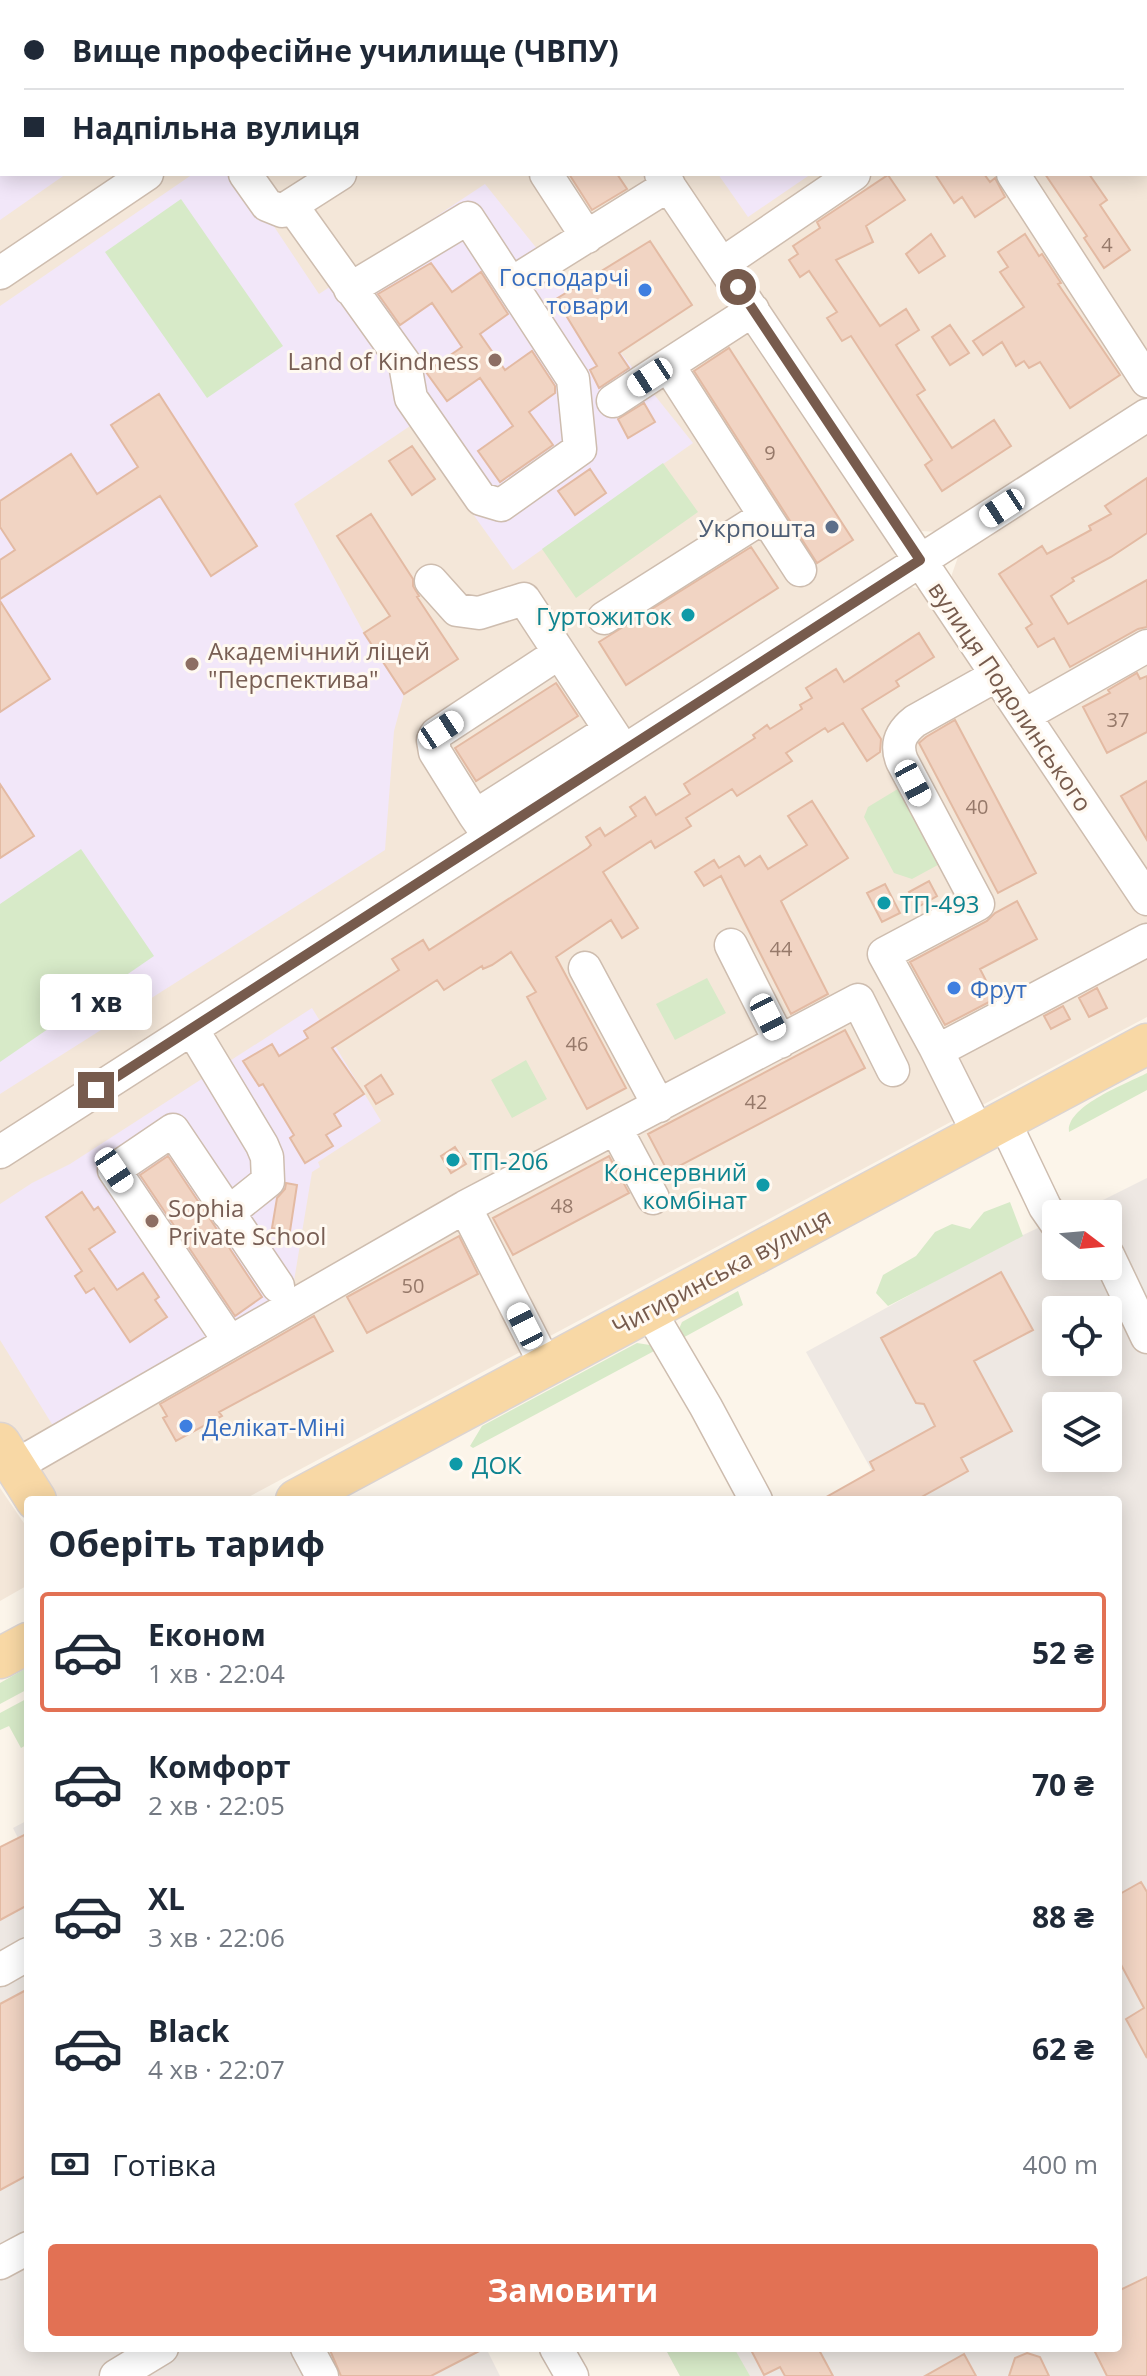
<!DOCTYPE html>
<html lang="uk">
<head>
<meta charset="utf-8">
<style>
	body { margin:0; font-family:"Open Sans",sans-serif; background:#f2f2f3; color:#1f2937; height:100vh; display:flex; flex-direction:column; font-size:30px; white-space:nowrap }
	* { box-sizing:border-box; margin:0 }
	p { font-size:26px; color:#747a83 }
	.icon { flex:none; width:44px; height:44px; fill:none; stroke:currentColor; stroke-width:2; stroke-linecap:round; stroke-linejoin:round }
	.map { position:relative; flex:1; overflow:hidden }
	.side { position:absolute; left:24px; top:1496px; width:1098px; height:856px; display:flex; flex-direction:column; background:#fff; border-radius:8px; box-shadow:0 4px 20px #0003 }
	.side>* { flex:none }
	.top-card { position:absolute; left:0px; top:0px; width:1148px; height:176px; box-shadow:0 4px 20px #0003; display:grid; align-content:center; height:176px; padding:0 24px; background:#fff }
	.needle { width:52px; rotate:106deg }
	.controls { position:absolute; left:1042px; top:1200px; display:grid; gap:16px }
	.controls a { display:grid; place-items:center; width:80px; height:80px; border-radius:8px; background:#fff; box-shadow:0 4px 20px #0003; font-size:40px }
	.end { position:absolute; width:36px; height:36px; margin:-18px; border:10px solid #775b4d; background:#fff; box-shadow:0 0 0 4px #fff }
	.from { border-radius:50% }
	.bubble { position:absolute; height:56px; border-radius:8px; background:#fff; box-shadow:0 4px 20px #0003; font-size:26px; font-weight:700; line-height:56px; text-align:center }
	.car { position:absolute; width:24px; height:48px; margin:-24px -12px; border-radius:10px; box-shadow:0 0 6px 2px #0007; background:linear-gradient(#fff 24%,#345 0 40%,#fff 0 76%,#345 0 86%,#fff 0) }
	.top-card b { display:flex; align-items:center; gap:28px; height:76px; font-size:30px }
	.top-card b+b { border-top:2px solid #e0e1e3 }
	.top-card i { width:20px; height:20px; background:#1f2937 }
	ul { padding:0; list-style:none }
	li { display:flex; align-items:center; gap:24px; height:120px; margin:0 16px 12px; padding:0 8px; border:4px solid transparent; border-radius:8px }
	li div { flex:1 }
	li b { display:block; font-size:30px }
	li em { font-style:normal; font-weight:700 }
	li.active { border-color:#e27154 }
	li>.icon { width:72px; height:72px; stroke-width:1.5 }
	h2 { padding:0 24px; font-size:36px; line-height:96px }
	.pay { display:flex; align-items:center; gap:20px; height:88px; padding:0 24px; font-size:30px }
	.pay p { margin-inline-start:auto }
	.button { display:flex; gap:16px; margin-top:auto; padding:16px 24px }
	.button a { flex:1; height:92px; border-radius:8px; background:#e27154; color:#fff; font-size:32px; font-weight:700; line-height:92px; text-align:center }
	.map>svg:first-child { display:block }
	.residential { fill:#f4e7d9 }
	.industrial { fill:#eee8e3; fill-rule:evenodd }
	.education { fill:#f2e7f9 }
	.green { fill:#d7eac8 }
	.building { fill:#f1d4c3; stroke:#e3baa3; stroke-width:2 }
	.lines { fill:none; stroke-linecap:round; stroke-linejoin:round }
	.minor-casing { stroke:#cebdaf; stroke-width:35 }
	.major-casing { stroke:#dcd4d1; stroke-width:43 }
	.minor { stroke:#fff; stroke-width:32 }
	.major { stroke:#f8d8a5; stroke-width:40 }
	.route { stroke:#775b4d; stroke-width:10 }
	.shop-dot { fill:#3f7fe0; stroke:#fff9f1; stroke-width:3 }
	.education-dot { fill:#8d6e63; stroke:#fff9f1; stroke-width:3 }
	.service-dot { fill:#5c6f8a; stroke:#fff9f1; stroke-width:3 }
	.culture-dot { fill:#0f9aa8; stroke:#fff9f1; stroke-width:3 }
	.labels { text-anchor:middle; dominant-baseline:central; stroke-width:6; stroke-linejoin:round; paint-order:stroke }
	.number-label { font-size:20px; fill:#96796a }
	.shop-label { font-size:24px; fill:#366cbe; stroke:#fff9f1; text-anchor:start }
	.education-label { font-size:24px; fill:#785e54; stroke:#fff9f1; text-anchor:start }
	.service-label { font-size:24px; fill:#4e5e75; stroke:#fff9f1; text-anchor:end }
	.culture-label { font-size:24px; fill:#0d838f; stroke:#fff9f1; text-anchor:start }
	.street-label { font-size:24px; fill:#775b4d; stroke:#fff9f1 }
</style>
</head>
<body>
<div class="map">
<svg width="1147" height="2376" viewBox="0 0 1147 2376">
	<rect width="100%" height="100%" fill="#fcf5ea"/>
	<path class="residential" d="M0,0H378L2,2V174H125L0,257Z
		M1119,0H1147V400L941,532L920,531L912,526L743,277V258L862,174H1146V2H1116Z
		M163,174H650L895,549V555L892,561L0,1141V285Z
		M676,174H842L729,241L722,239Z
		M1147,431V877L952,582V574L958,557L965,549Z
		M908,586L922,590L1147,917V1017L243,1500H58L0,1424V1164Z
		M0,1488L28,1529V1585L0,1601Z"/>
	<path class="industrial" d="M1147,1178V2376H680L665,2348H1118V1500H888L806,1352L999,1246L1053,1221L1056,1220V1266H1108V1214H1075ZM1056,1310H1108V1362H1056ZM1056,1406H1108V1458H1056Z
		M28,1820V2348H486L500,2376H0V1847L18,1838L13,1828Z"/>
	<path class="education" d="M0,0H316L2,2V174H66L0,220Z
		M609,0H1064L1061,2Z
		M193,174H239L319,294L485,184L693,443L513,570L410,426L294,504L364,633L404,694L394,731L385,850L0,1094V306Z
		M718,174H811L748,217Z
		M312,1008L381,1121L318,1162L320,1167L312,1172L293,1287L55,1429L0,1340V1204L32,1183L70,1164Z"/>
	<path class="green" d="M181,199L283,346L207,398L105,252Z
		M663,463L698,512L576,598L542,549Z
		M906,784L947,860L912,879L894,873L864,817L868,807Z
		M81,849L154,956L0,1062V904Z
		M707,978L726,1013L675,1040L656,1004Z
		M526,1060L547,1099L512,1118L491,1080Z
		M1147,1073V1090L1069,1132C1066,1106 1126,1084 1147,1073Z
		M1010,1202L1023,1236L888,1306L876,1293L883,1275L916,1256L935,1232L952,1224L970,1229L984,1212Z
		M738,1291L743,1305L679,1340L678,1331L682,1322Z
		M637,1343L650,1345L656,1350L473,1448L470,1446L482,1426Z
		M28,1667V1689L0,1704V1683Z
		M28,1698V1744L21,1748L9,1726L0,1730V1713Z
		M665,2348H734L750,2376H680Z"/>
	<path class="building" d="M569,174H617L627,189L592,210Z
		M935,174H984L990,182L995,178L1005,197L975,217L962,197L954,203Z
		M1045,174H1089L1107,200L1100,205L1130,250L1104,268L1084,238L1087,236Z
		M888,175L905,200L866,226L873,242L836,260L880,326L906,309L919,330L896,345L925,390L917,395L952,448L994,420L1011,446L942,491L925,465L932,460L851,336L842,341L827,318L837,312L809,271L800,277L789,260L798,254L793,246L820,228L817,222Z
		M931,234L945,256L919,273L906,254Z
		M1025,234L1039,256L1042,254L1061,283L1058,284L1120,375L1070,408L1040,362L1029,368L1024,361L1016,366L1002,342L983,355L973,341L1024,307L1000,272L1008,267L998,252Z
		M650,241L692,305L619,353L629,368L599,388L590,370L597,366L556,299Z
		M431,263L452,292L481,272L508,314L480,334L505,370L532,351L555,386V393L529,412L553,445L500,482L478,451L513,426L480,378L447,401L426,372L462,347L432,303L400,325L378,294Z
		M950,325L969,353L950,365L932,337Z
		M729,348L853,540L817,563L694,371Z
		M159,394L257,546L211,576L160,496L0,599V560L15,550L0,527V501L71,454L97,494L138,467L111,425Z
		M644,403L655,422L628,438L618,419Z
		M412,446L435,479L412,495L389,461Z
		M590,469L606,493L575,515L558,491Z
		M1147,478V533L1111,557L1072,578L1074,581L1051,596L1068,624L1147,580V627L1138,629L1070,667L1054,638L1038,647L1026,628L1032,624L999,574L1042,546L1047,554L1091,530L1089,526L1111,514L1105,506Z
		M371,514L413,579V586L419,596L417,597L458,659L404,694L364,633L390,616L337,536Z
		M751,547L778,588L626,685L599,642Z
		M0,601L50,679L0,712Z
		M919,633L934,657L896,681L899,686L862,709L881,739L880,752L867,761L843,723L828,732L825,728L786,753L792,761L737,796L732,789L686,818L691,826L655,848L651,841L603,872L638,928L622,938L611,920L556,957L626,1088L587,1109L527,997L536,992L511,952L492,965L483,969L482,966L444,990L437,980L332,1048L364,1094L334,1114L341,1126L326,1135L333,1146L305,1163L290,1138L294,1135L263,1084L259,1086L243,1061L272,1044L279,1056L308,1038L304,1031L399,970L392,959L423,940L429,950L588,848L591,845L586,837L600,828L605,836L636,816L630,807L645,797L656,815L690,794L684,784L755,738L753,735L767,725L770,729L802,709L800,705L812,698L806,688L836,669L844,682Z
		M1137,673L1140,679L1147,676V732L1107,753L1083,707L1110,693L1108,690Z
		M556,683L578,716L476,781L455,748Z
		M955,720L1036,873L998,893L919,743L926,737Z
		M1147,781V840L1121,796Z
		M0,784L34,836L0,858Z
		M812,801L848,858L781,901L828,994L791,1014L721,876L704,886L695,872L714,860L719,868L739,856L745,866L760,856L768,869L807,845L788,816Z
		M929,881L937,896L918,907L909,892Z
		M885,884L900,913L882,922L867,893Z
		M1017,901L1037,939L980,969L994,996L993,1000L945,1025L910,962L987,921L995,913Z
		M1097,988L1107,1008L1089,1017L1079,998Z
		M1063,1006L1070,1019L1051,1029L1044,1016Z
		M845,1030L865,1068L668,1172L648,1134Z
		M381,1075L393,1094L376,1104L365,1086Z
		M455,1147L466,1164L451,1173L441,1156Z
		M168,1156L262,1297L235,1316L140,1175Z
		M609,1156L629,1193L513,1255L493,1218Z
		M286,1183L297,1185L290,1231L272,1228L277,1198L285,1189Z
		M82,1192L94,1210L98,1207L115,1232L89,1249L117,1290L143,1273L159,1297L155,1300L167,1317L130,1342L94,1288L86,1293L75,1276L82,1271L46,1217Z
		M459,1236L478,1274L367,1333L347,1297Z
		M1001,1272L1033,1330L974,1361L1012,1431L961,1458L968,1471L916,1500H821L874,1470L870,1462L935,1426L924,1404L916,1403L881,1338Z
		M314,1316L333,1351L219,1412L222,1416L176,1441L163,1418L167,1416L160,1404Z
		M28,1833V1905L0,1920V1847Z
		M1141,1882L1147,1892V2058L1126,2019L1144,2008L1118,1959V1895Z
		M28,1989V2175L0,2190V2004Z
		M1147,2277V2376H1107L1093,2348H1118V2291Z
		M329,2348H485L431,2376H341Z
		M750,2348H818L833,2376H785L780,2367L764,2375Z
		M1027,2353L1040,2357L1049,2376H1009L1015,2358Z
		M964,2354L976,2376H925Z"/>
	<g class="lines">
		<defs>
			<path id="minor" d="M46,0L47,2
				M434,0L436,2
				M543,0L545,2
				M1014,0L1016,2
				M393,2L396,0
				M1110,2L1113,0
				M245,174L267,205L282,211L340,174
				M546,174L587,237
				M661,174L1147,899
				M1013,174L1147,381
				M292,206L405,364L411,398L481,499L501,505L580,449L573,379L468,218L350,289
				M722,264L854,174
				M0,273L147,174
				M512,283L669,185
				M613,401L668,365
				M765,516L800,570
				M431,581L457,610L479,613L524,599L624,751
				M604,618L765,516L668,365L753,310
				M1025,715L1147,646
				M475,816L435,752L433,740L436,734L559,653
				M487,833L475,816L610,730
				M731,945L780,1042
				M585,968L659,1106
				M192,1029L262,1145L267,1157L268,1181L228,1213
				M937,1051L1147,940
				M1004,1121L1045,1207L1056,1223
				M616,1129L653,1198
				M979,1135L935,1047L884,954L978,904L902,761C895,743 901,732 915,721L997,675
				M0,1152L1147,415
				M465,1207L546,1366
				M1108,1255L1147,1337
				M649,1310L706,1407L756,1500
				M230,1342L114,1170L173,1130L278,1286
				M15,1466L465,1207L858,1000L893,1070
				M0,1970L28,1954
				M0,2263L28,2248
				M307,2348L322,2376
				M556,2348L572,2376
				M116,2376L162,2348"/>
			<path id="major" d="M0,1443L36,1500
				M296,1500L1147,1044
				M0,1658L28,1643"/>
		</defs>
		<use href="#minor" class="minor-casing"/>
		<use href="#major" class="major-casing"/>
		<use href="#minor" class="minor"/>
		<use href="#major" class="major"/>
	</g>
	<g class="lines">
		<path class="route" d="M96,1090L920,560L738,287"/>
	</g>
	<g class="shop-dot">
		<circle cx="645" cy="290" r="8"/>
		<circle cx="954" cy="988" r="8"/>
		<circle cx="186" cy="1426" r="8"/>
	</g>
	<g class="education-dot">
		<circle cx="495" cy="360" r="8"/>
		<circle cx="192" cy="664" r="8"/>
		<circle cx="152" cy="1221" r="8"/>
	</g>
	<circle class="service-dot" cx="832" cy="527" r="8"/>
	<g class="culture-dot">
		<circle cx="688" cy="615" r="8"/>
		<circle cx="884" cy="903" r="8"/>
		<circle cx="453" cy="1160" r="8"/>
		<circle cx="763" cy="1185" r="8"/>
		<circle cx="456" cy="1464" r="8"/>
	</g>
	<g class="labels">
		<g class="number-label">
			<text x="1107" y="244">4</text>
			<text x="770" y="452">9</text>
			<text x="1118" y="719">37</text>
			<text x="977" y="806">40</text>
			<text x="781" y="948">44</text>
			<text x="577" y="1043">46</text>
			<text x="756" y="1101">42</text>
			<text x="562" y="1205">48</text>
			<text x="413" y="1285">50</text>
		</g>
		<g class="shop-label">
			<text x="629" y="276" text-anchor="end">Господарчі<tspan x="629" dy="28">товари</tspan></text>
			<text x="970" y="988">Фрут</text>
			<text x="202" y="1426">Делікат-Міні</text>
		</g>
		<g class="education-label">
			<text x="479" y="360" text-anchor="end">Land of Kindness</text>
			<text x="208" y="650">Академічний ліцей<tspan x="208" dy="28">"Перспектива"</tspan></text>
			<text x="168" y="1207">Sophia<tspan x="168" dy="28">Private School</tspan></text>
		</g>
		<g class="service-label">
			<text x="816" y="527">Укрпошта</text>
		</g>
		<g class="culture-label">
			<text x="672" y="615" text-anchor="end">Гуртожиток</text>
			<text x="900" y="903">ТП-493</text>
			<text x="469" y="1160">ТП-206</text>
			<text x="747" y="1171" text-anchor="end">Консервний<tspan x="747" dy="28">комбінат</tspan></text>
			<text x="472" y="1464">ДОК</text>
		</g>
		<g class="street-label">
			<text transform="translate(1011 696) rotate(56)">вулиця Подолинського</text>
			<text transform="translate(721 1271) rotate(-28)">Чигиринська вулиця</text>
		</g>
	</g>
</svg>
<div class="controls">
<a><svg class="needle" viewBox="-14 -14 28 28"><path d="M0-13l5 13h-10z" fill="#e53935"/><path d="M0 13l5-13h-10z" fill="#747a83"/></svg></a>
<a><svg class="icon" aria-label="locate" viewBox="0 0 24 24"><circle cx="12" cy="12" r="6"/><path d="M12 2v4M12 18v4M2 12h4M18 12h4"/></svg></a>
<a><svg class="icon" aria-label="layers" viewBox="0 0 24 24"><path d="M12 4l9 5-9 5-9-5zM3 14l9 5 9-5"/></svg></a>
</div>
<i class="end from" style="left:738px;top:287px"></i>
<i class="end" style="left:96px;top:1090px"></i>
<div class="bubble" style="left:40px;top:974px;width:112px">1 хв</div>
<i class="car" style="left:650px;top:377px;rotate:237deg"></i>
<i class="car" style="left:1002px;top:508px;rotate:237deg"></i>
<i class="car" style="left:441px;top:730px;rotate:57deg"></i>
<i class="car" style="left:913px;top:783px;rotate:152deg"></i>
<i class="car" style="left:768px;top:1017px;rotate:153deg"></i>
<i class="car" style="left:114px;top:1170px;rotate:146deg"></i>
<i class="car" style="left:525px;top:1326px;rotate:333deg"></i>
<div class="top-card">
<b><i class="from"></i>Вище професійне училище (ЧВПУ)</b>
<b><i></i>Надпільна вулиця</b>
</div>
<section class="side">
<h2>Оберіть тариф</h2>
<ul>
<li class="active"><svg class="icon" aria-label="car" viewBox="0 0 24 24"><path d="M5 17H2v-5l4-1 3-4h7l3 4 3 1v5h-3M9 17h6M6 11h13"/><circle cx="7" cy="17" r="2"/><circle cx="17" cy="17" r="2"/></svg><div><b>Економ</b><p>1 хв · 22:04</p></div><em>52 ₴</em></li>
<li><svg class="icon" aria-label="car" viewBox="0 0 24 24"><path d="M5 17H2v-5l4-1 3-4h7l3 4 3 1v5h-3M9 17h6M6 11h13"/><circle cx="7" cy="17" r="2"/><circle cx="17" cy="17" r="2"/></svg><div><b>Комфорт</b><p>2 хв · 22:05</p></div><em>70 ₴</em></li>
<li><svg class="icon" aria-label="car" viewBox="0 0 24 24"><path d="M5 17H2v-5l4-1 3-4h7l3 4 3 1v5h-3M9 17h6M6 11h13"/><circle cx="7" cy="17" r="2"/><circle cx="17" cy="17" r="2"/></svg><div><b>XL</b><p>3 хв · 22:06</p></div><em>88 ₴</em></li>
<li><svg class="icon" aria-label="car" viewBox="0 0 24 24"><path d="M5 17H2v-5l4-1 3-4h7l3 4 3 1v5h-3M9 17h6M6 11h13"/><circle cx="7" cy="17" r="2"/><circle cx="17" cy="17" r="2"/></svg><div><b>Black</b><p>4 хв · 22:07</p></div><em>62 ₴</em></li>
</ul>
<div class="pay"><svg class="icon" aria-label="cash" viewBox="0 0 24 24"><path d="M3 7h18v10H3z"/><circle cx="12" cy="12" r="2"/></svg>Готівка<p>400 m</p></div>
<div class="button"><a>Замовити</a></div>
</section>
</div>
</body>
</html>
